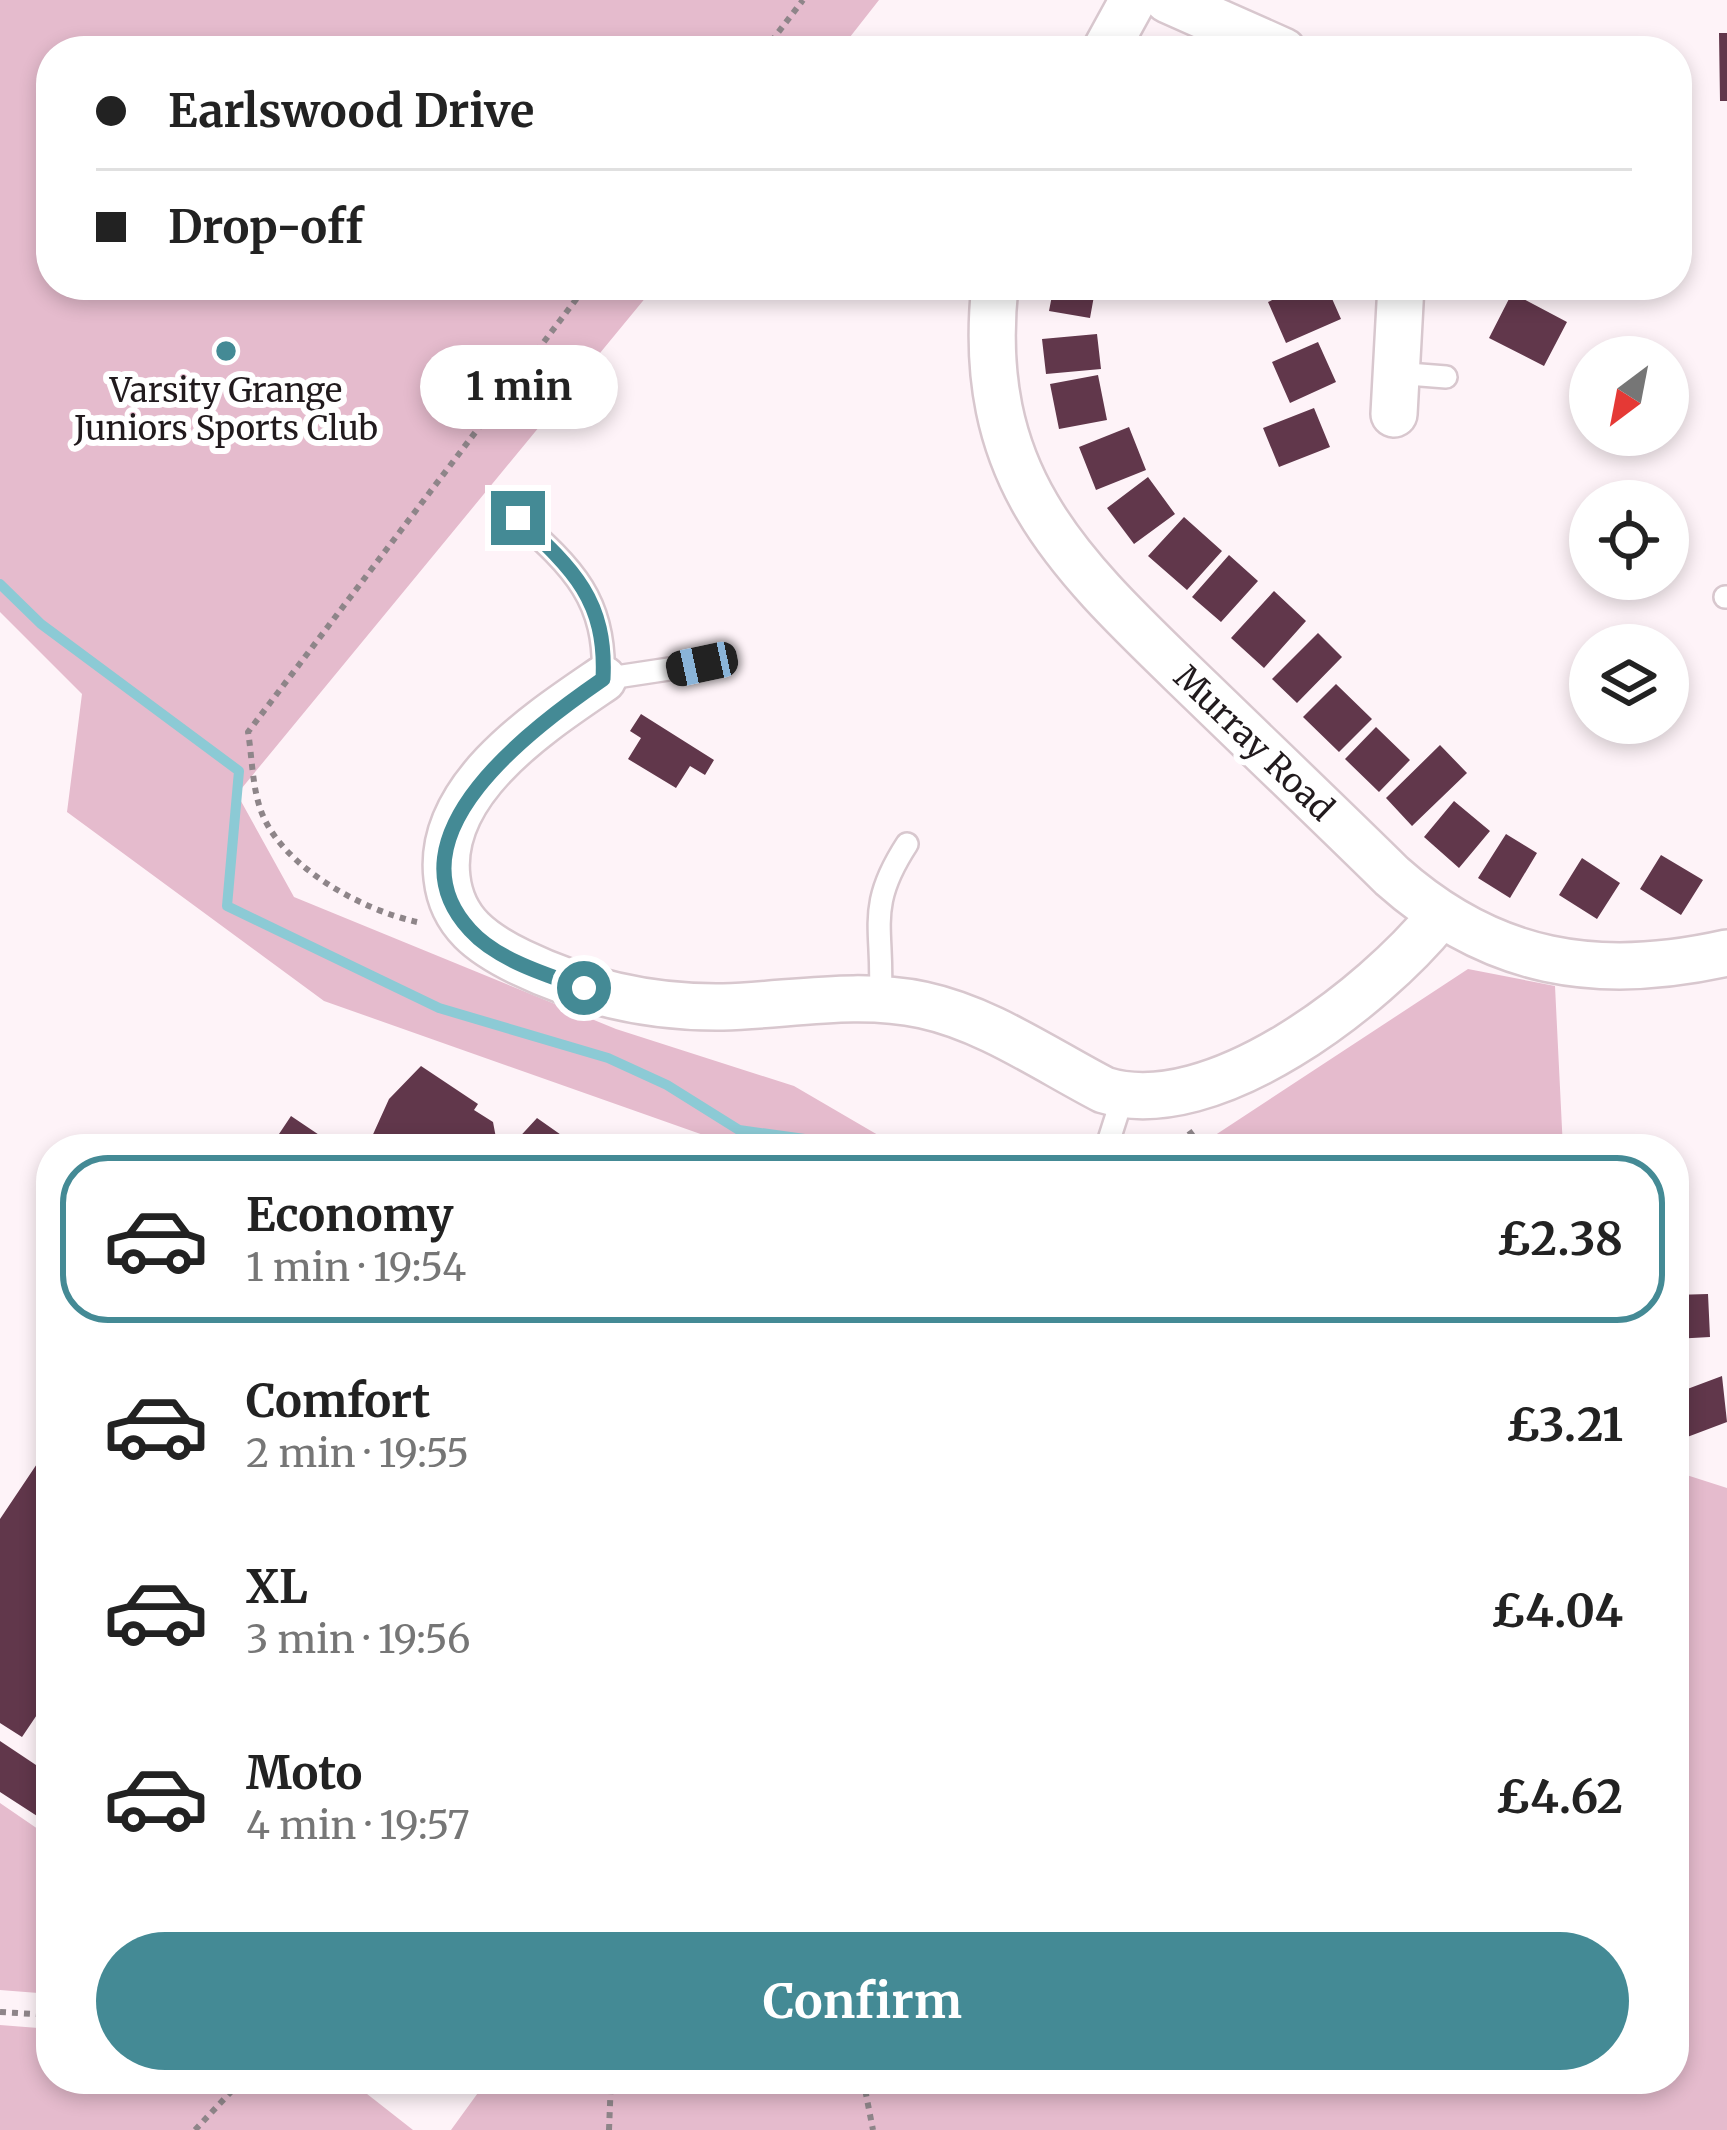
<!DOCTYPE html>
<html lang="en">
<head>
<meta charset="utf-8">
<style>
	body { margin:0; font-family:Merriweather,serif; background:#f6f6f6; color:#222; height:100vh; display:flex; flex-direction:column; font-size:45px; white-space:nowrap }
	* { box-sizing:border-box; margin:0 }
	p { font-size:39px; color:#767676 }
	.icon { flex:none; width:66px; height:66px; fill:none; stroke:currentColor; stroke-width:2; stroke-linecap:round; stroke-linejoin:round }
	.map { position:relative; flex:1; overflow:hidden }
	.side { position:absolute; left:36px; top:1134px; width:1653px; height:960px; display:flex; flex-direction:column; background:#fff; border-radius:48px; box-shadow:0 6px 18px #0003 }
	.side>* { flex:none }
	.hud { position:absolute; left:36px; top:36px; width:1656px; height:264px; border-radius:48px; box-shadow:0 6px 18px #0003; display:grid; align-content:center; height:264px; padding:0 60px; background:#fff }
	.needle { width:78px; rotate:212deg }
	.controls { position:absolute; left:1569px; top:336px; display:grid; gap:24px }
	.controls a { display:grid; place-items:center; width:120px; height:120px; border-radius:50%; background:#fff; box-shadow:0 6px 18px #0003; font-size:60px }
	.end { position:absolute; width:54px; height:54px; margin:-27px; border:15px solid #448a95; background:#fff; box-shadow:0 0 0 6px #fff }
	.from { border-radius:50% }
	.bubble { position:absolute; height:84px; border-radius:42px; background:#fff; box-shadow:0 6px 18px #0003; font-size:39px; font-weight:700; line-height:84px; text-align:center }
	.car { position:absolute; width:36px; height:72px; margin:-36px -18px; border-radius:15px; box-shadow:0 0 9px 3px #0007; background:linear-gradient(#222 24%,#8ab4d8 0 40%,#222 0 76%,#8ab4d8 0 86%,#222 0) }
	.hud b { display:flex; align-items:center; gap:42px; height:114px; font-size:45px }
	.hud b+b { border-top:3px solid #e0e0e0 }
	.hud i { width:30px; height:30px; background:#222 }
	ul { padding:21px 0 0; list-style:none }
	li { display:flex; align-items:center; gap:36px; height:168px; margin:0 24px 18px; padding:0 36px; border:6px solid transparent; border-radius:48px }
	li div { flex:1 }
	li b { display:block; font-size:45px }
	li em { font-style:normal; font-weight:700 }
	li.current { border-color:#448a95 }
	li>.icon { width:108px; height:108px; stroke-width:1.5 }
	.action { display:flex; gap:24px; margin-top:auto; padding:24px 60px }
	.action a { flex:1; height:138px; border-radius:72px; background:#448a95; color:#fff; font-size:48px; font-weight:700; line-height:138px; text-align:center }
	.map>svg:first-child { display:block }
	.green { fill:#e5bbcd }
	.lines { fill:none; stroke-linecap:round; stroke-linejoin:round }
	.stream { stroke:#8ccad5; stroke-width:10 }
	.building { fill:#61374b }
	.lane-casing { stroke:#d8c7ce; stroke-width:26 }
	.street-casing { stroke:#d8c7ce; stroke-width:50 }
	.path { stroke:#8e8589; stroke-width:6; stroke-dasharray:6 6; stroke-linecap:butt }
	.lane { stroke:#fff; stroke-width:21 }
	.street { stroke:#fff; stroke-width:45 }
	.route { stroke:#448a95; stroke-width:15 }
	.poi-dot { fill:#448a95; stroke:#fff; stroke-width:4.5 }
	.labels { text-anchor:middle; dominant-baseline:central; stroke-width:12; stroke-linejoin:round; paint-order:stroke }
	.poi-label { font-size:33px; fill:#211a1d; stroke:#fff }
	.street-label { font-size:33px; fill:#211a1d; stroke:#fff }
</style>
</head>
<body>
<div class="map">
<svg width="1727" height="2130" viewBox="0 0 1727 2130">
	<rect width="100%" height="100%" fill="#fef3f8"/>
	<path class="green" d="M0,0H879L839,51H51V285H656L237,794L294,897L616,1029L794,1086L902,1149H743L324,1001L67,812L82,694L0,612Z
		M1468,969L1555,986L1563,1149H1194Z
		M1674,1471L1727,1488V2130H451L488,2079H1674Z
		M0,1803L51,1838V1994L0,1990Z
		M0,2025L51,2029V2079H348L413,2130H0Z"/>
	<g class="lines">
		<path class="stream" d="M0,584L41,624L239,771L227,906L439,1008L608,1058L667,1085L739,1130L877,1149"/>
	</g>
	<path class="building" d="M1719,33H1727V101H1720Z
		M1054,285H1096L1090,318L1049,311Z
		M1306,285H1326L1341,319L1286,343L1268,302Z
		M1512,293L1567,322L1544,366L1489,338Z
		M1097,334L1101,369L1046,374L1042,339Z
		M1318,342L1336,382L1290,403L1272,362Z
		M1098,375L1107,420L1059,429L1050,384Z
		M1314,408L1330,447L1279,467L1263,428Z
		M1129,427L1146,470L1096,490L1079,447Z
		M1148,477L1175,514L1134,544L1107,508Z
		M1184,517L1222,551L1187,590L1148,556Z
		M1229,555L1258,581L1221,622L1192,597Z
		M1274,591L1306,621L1264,668L1231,638Z
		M1318,633L1342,657L1297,703L1272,679Z
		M1336,684L1372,719L1339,752L1303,717Z
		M641,714L714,760L705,775L690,766L676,788L628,759L641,738L630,731Z
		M1376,727L1410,760L1379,792L1345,759Z
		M1440,745L1467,773L1412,826L1386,798Z
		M1454,801L1490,831L1459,868L1424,837Z
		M1506,834L1537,853L1510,898L1478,878Z
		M1661,855L1703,880L1681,915L1640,889Z
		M1582,858L1620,883L1597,919L1559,895Z
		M421,1066L478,1104L474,1110L493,1122L496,1138L504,1136L514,1143L537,1118L574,1144L571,1149H382L370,1141L389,1099Z
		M291,1116L340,1149H269Z
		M1708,1294L1710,1337L1674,1339V1295Z
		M1722,1376L1727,1422L1674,1442V1394Z
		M51,1443V1694L22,1737L0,1723V1519Z
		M0,1741L51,1775V1825L0,1792Z"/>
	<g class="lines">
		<defs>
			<path id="lane" d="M1395,373L1446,377
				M517,518C573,568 607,600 603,679L702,664
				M1725,597H1727
				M880,1000C885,929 864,910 907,844
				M1106,1149L1123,1096"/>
			<path id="street" d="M1168,0L1283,51
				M1105,51L1133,0
				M995,285C974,481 1072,566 1201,691C1265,753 1329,814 1392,876C1492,965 1598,982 1727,953
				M1394,414L1401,285
				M603,679C540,722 436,789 447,878C452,923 483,944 520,962C584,993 652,1008 723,1007C790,1005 857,991 923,1005C988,1019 1046,1060 1104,1090C1213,1124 1375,996 1439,917"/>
		</defs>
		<use href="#lane" class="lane-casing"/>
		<use href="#street" class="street-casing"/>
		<path class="path" d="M764,51L803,0
			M417,922C362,910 279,866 260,808C252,784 252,756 248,732L587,285
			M1169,1149L1195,1130
			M0,2012L51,2015
			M863,2079L873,2130
			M195,2130L243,2079
			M609,2130L611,2079"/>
		<use href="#lane" class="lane"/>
		<use href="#street" class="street"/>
	</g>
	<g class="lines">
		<path class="route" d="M518,518C573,569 607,600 603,679C535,726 383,836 470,930C497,960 547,975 584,988"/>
	</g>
	<circle class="poi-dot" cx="226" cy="351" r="12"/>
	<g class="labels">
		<g class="poi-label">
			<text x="226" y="390">Varsity Grange<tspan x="226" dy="38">Juniors Sports Club</tspan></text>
		</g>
		<g class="street-label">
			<text transform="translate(1254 743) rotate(44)">Murray Road</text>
		</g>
	</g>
</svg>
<div class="controls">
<a><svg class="needle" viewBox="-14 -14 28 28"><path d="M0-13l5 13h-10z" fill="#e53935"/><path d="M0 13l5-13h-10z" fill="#767676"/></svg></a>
<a><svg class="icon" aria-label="locate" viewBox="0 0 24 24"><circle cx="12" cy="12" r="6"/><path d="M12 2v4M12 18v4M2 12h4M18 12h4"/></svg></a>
<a><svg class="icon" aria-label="layers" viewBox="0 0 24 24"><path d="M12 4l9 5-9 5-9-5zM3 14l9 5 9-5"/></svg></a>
</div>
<i class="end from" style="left:584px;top:988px"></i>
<i class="end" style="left:518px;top:518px"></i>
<div class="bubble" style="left:420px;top:345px;width:198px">1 min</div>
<i class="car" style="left:702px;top:664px;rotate:258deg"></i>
<div class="hud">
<b><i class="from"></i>Earlswood Drive</b>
<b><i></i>Drop-off</b>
</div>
<section class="side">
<ul>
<li class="current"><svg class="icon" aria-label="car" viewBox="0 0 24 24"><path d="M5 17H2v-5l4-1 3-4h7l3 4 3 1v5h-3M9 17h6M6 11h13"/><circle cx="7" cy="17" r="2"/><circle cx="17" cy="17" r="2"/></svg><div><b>Economy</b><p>1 min · 19:54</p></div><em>£2.38</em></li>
<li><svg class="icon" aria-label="car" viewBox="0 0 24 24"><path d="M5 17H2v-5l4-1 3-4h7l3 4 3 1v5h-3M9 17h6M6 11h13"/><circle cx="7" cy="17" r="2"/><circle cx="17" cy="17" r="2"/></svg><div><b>Comfort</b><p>2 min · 19:55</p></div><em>£3.21</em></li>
<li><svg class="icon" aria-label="car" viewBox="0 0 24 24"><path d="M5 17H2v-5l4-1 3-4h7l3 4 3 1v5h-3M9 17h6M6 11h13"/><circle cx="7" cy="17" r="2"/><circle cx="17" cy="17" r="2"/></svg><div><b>XL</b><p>3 min · 19:56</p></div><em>£4.04</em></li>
<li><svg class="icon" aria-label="car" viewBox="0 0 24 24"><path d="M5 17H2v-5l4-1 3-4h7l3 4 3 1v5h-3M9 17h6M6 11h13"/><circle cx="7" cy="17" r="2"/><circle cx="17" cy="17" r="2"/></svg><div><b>Moto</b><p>4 min · 19:57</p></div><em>£4.62</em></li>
</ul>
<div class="action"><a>Confirm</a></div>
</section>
</div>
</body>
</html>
